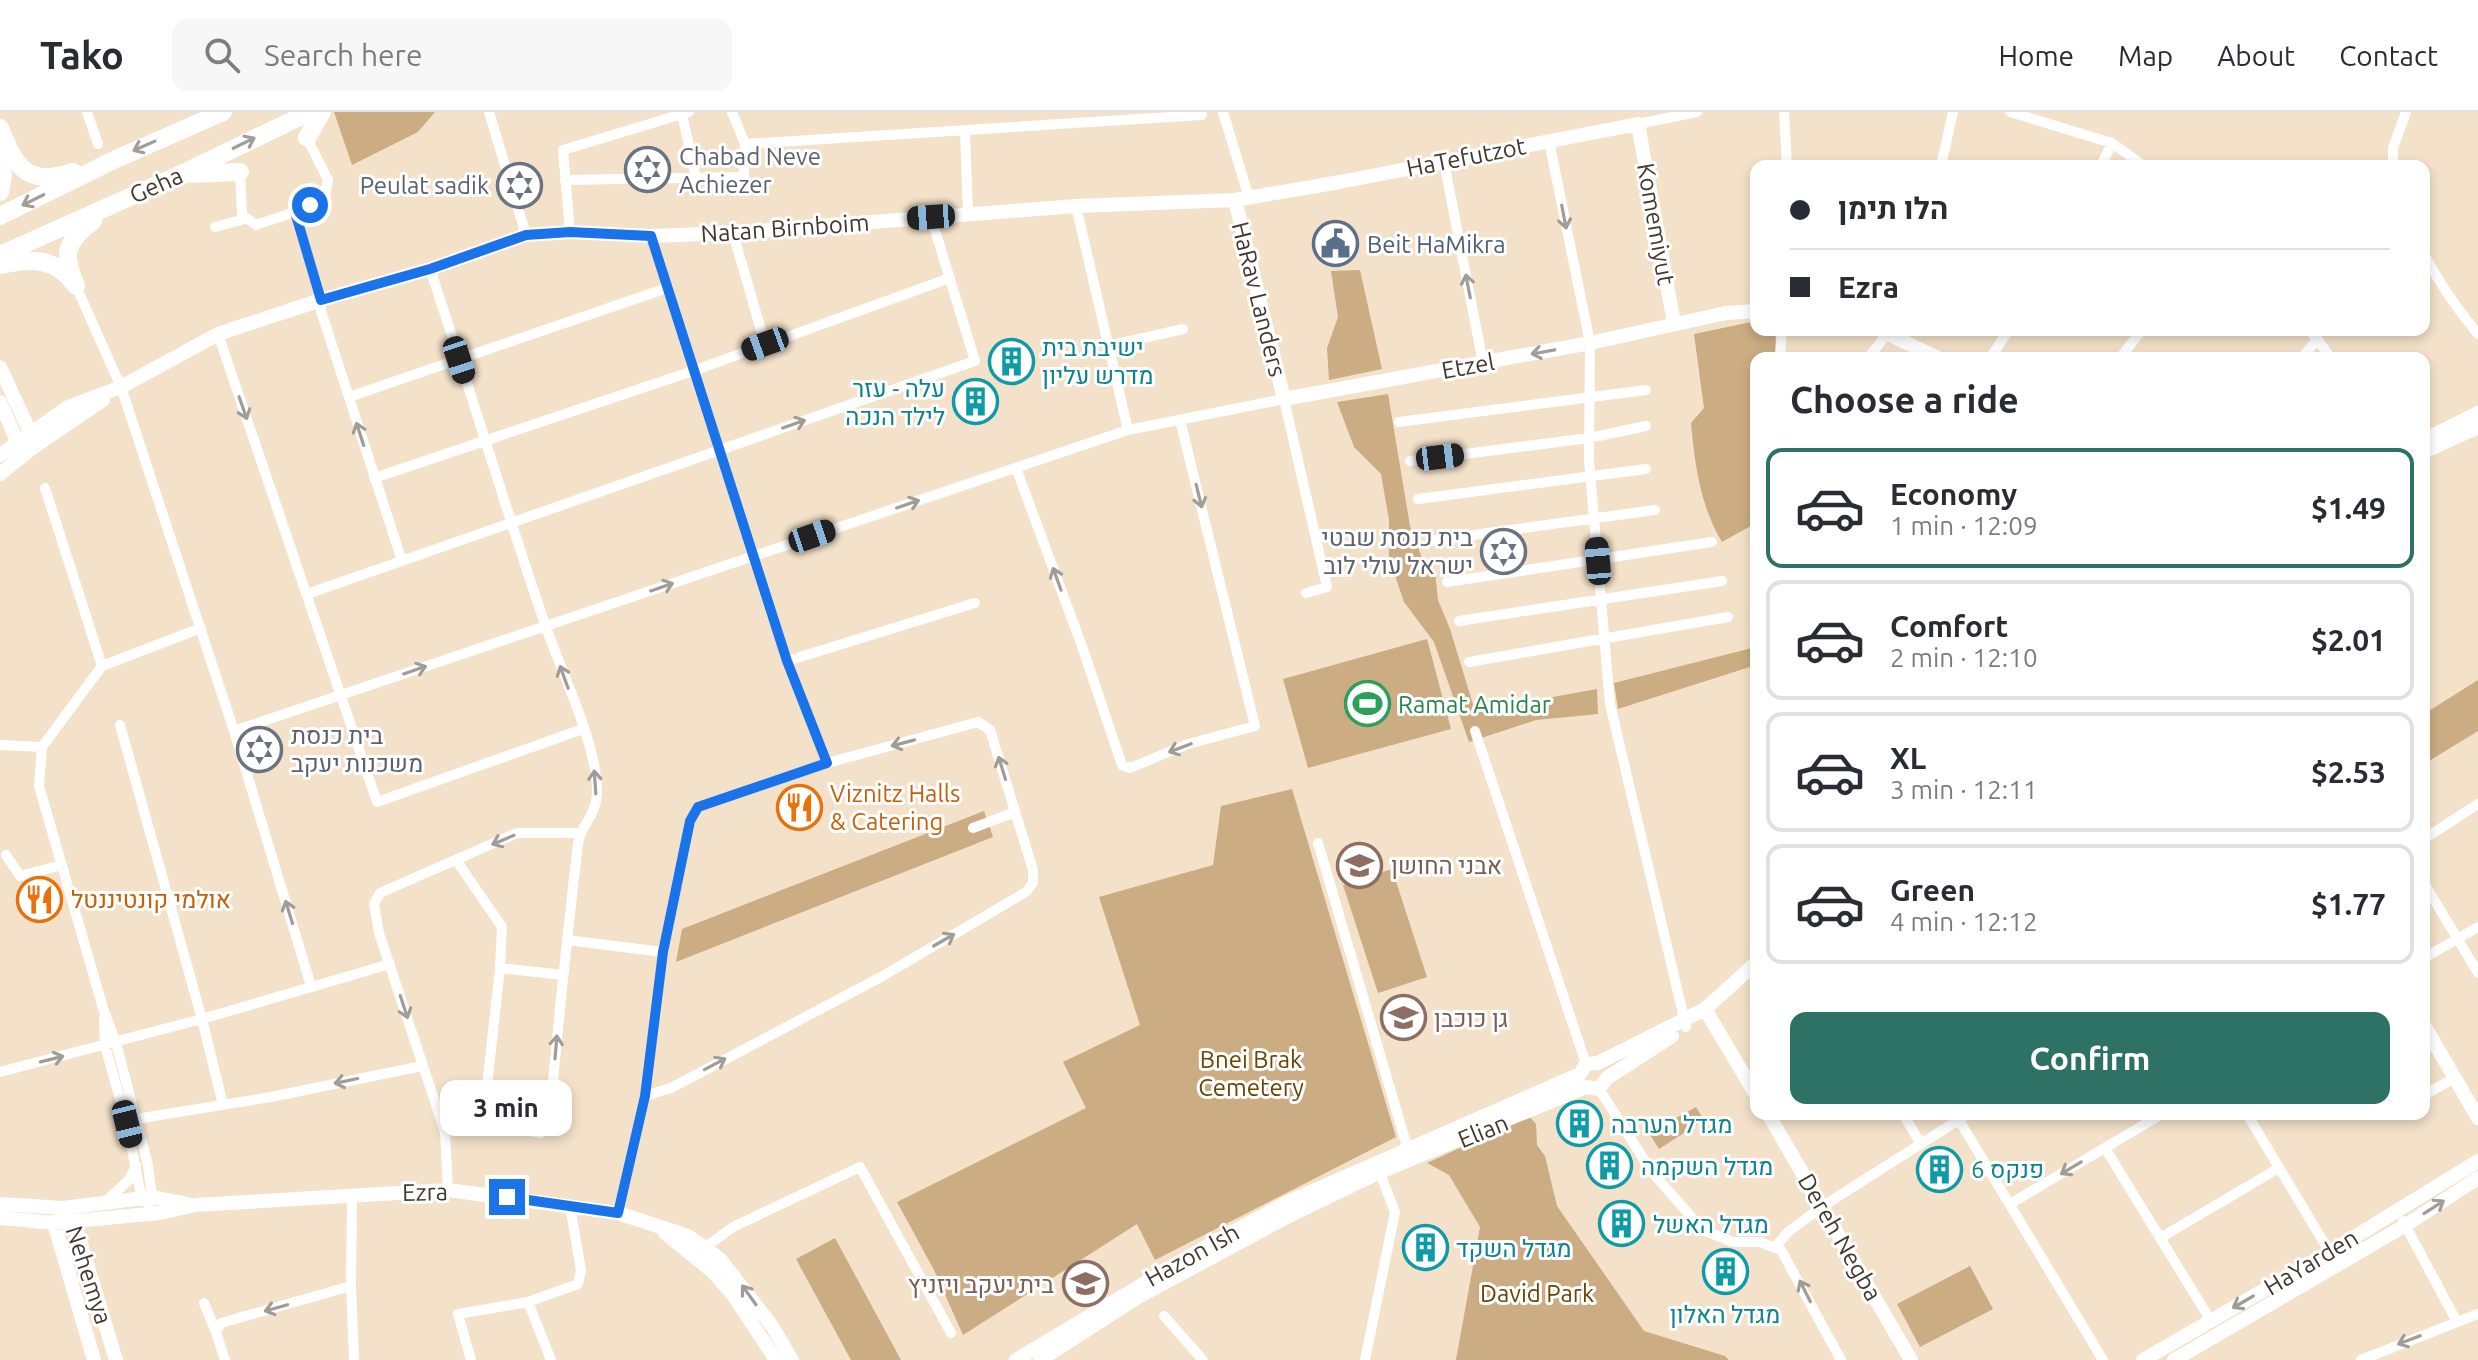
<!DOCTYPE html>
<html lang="en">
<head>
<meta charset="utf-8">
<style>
	body { margin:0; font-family:Ubuntu,Heebo,sans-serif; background:#f7f7f7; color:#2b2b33; height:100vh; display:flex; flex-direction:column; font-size:30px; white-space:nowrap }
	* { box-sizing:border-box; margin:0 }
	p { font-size:26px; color:#7c7c81 }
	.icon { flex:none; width:44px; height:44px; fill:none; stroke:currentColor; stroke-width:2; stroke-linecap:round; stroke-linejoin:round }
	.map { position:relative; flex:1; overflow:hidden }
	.panel { position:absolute; left:1750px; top:240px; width:680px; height:768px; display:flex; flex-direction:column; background:#fff; border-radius:16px; box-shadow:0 4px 12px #0003 }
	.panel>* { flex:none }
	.hud { position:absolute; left:1750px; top:48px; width:680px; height:176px; border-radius:16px; box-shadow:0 4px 12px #0003; display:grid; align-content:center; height:176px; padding:0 40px; background:#fff }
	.end { position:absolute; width:36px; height:36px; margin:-18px; border:10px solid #1a73e8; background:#fff; box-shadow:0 0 0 4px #fff }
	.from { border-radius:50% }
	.bubble { position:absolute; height:56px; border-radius:16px; background:#fff; box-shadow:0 4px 12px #0003; font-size:26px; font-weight:600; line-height:56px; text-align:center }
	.car { position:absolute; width:24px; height:48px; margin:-24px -12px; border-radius:10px; box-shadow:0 0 6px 2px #0007; background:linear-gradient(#222 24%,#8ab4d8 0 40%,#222 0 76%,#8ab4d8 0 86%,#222 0) }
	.hud b { display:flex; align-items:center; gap:28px; height:76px; font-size:30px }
	.hud b+b { border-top:2px solid #e1e1e2 }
	.hud i { width:20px; height:20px; background:#2b2b33 }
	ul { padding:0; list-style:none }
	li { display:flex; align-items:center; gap:24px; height:120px; margin:0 16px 12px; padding:0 24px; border:4px solid #e1e1e2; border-radius:16px }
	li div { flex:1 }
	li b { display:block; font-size:30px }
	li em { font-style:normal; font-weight:600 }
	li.on { border-color:#2d7265 }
	li>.icon { width:72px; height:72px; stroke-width:1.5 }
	h2 { padding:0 40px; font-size:36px; line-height:96px }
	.primary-button { display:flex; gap:16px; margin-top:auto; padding:16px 40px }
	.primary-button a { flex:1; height:92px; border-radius:16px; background:#2d7265; color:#fff; font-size:32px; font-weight:600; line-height:92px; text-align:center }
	header { display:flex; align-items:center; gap:48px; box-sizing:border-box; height:112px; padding:0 40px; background:#fff; border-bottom:2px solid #e1e1e2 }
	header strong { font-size:38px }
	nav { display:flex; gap:44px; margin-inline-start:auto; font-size:28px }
	.search { width:560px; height:72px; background:#f7f7f7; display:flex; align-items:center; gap:20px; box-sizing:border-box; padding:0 28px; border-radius:16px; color:#7c7c81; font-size:30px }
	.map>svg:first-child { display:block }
	.green { fill:#cbac83 }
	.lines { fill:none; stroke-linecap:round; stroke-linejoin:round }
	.street { stroke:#fff; stroke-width:10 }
	.secondary { stroke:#fff; stroke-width:14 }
	.highway { stroke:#fff; stroke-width:18 }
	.oneway { stroke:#a09c98 }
	.route { stroke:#1a73e8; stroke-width:10 }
	.labels { text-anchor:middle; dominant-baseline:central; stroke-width:6; stroke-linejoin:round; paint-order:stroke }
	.worship-label { font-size:24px; fill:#5b616d; stroke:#fff; text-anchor:start }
	.street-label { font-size:24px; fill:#403930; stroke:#fff }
	.service-label { font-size:24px; fill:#4e5e75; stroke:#fff; text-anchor:start }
	.culture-label { font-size:24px; fill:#0d838f; stroke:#fff; text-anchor:start }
	.leisure-label { font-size:24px; fill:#27864d; stroke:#fff; text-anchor:start }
	.food-label { font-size:24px; fill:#c56008; stroke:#fff; text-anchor:start }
	.education-label { font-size:24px; fill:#785e54; stroke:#fff; text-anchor:start }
	.park-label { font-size:24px; fill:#694504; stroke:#fff }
</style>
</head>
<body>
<header>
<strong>Tako</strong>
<div class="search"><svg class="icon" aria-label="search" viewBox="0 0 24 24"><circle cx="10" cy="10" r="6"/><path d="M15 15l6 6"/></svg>Search here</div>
<nav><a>Home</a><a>Map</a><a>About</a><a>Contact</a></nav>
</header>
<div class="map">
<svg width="2478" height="1248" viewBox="0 0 2478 1248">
	<rect width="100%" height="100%" fill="#f3e1c9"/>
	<path class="green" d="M334,0H435L418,20L352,53Z
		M1360,158L1382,257L1329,268L1327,236L1338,205L1331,159Z
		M1756,209V218H1776L1775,246H1756V411L1722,430C1700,393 1695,353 1691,311L1704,296L1694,222Z
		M1388,282L1410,414L1422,446L1435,459L1438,488L1450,517L1475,599L1597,577L1598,602L1536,608L1469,630L1434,530L1404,490L1389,446V408L1381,362L1354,335L1337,290Z
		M1427,527L1451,617L1308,656L1283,567Z
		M1756,535V553L1618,597L1614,571Z
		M2478,568V619L2424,652V602Z
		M1292,677L1396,1025L1155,1148L1137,1112L963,1223L934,1158L897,1090L1086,996L1063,950L1140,913L1099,785L1213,753L1221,694Z
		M984,699L993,725L676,850L682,817Z
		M1392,757L1427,865L1378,881L1343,773Z
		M1696,995L1704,1008L1659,1037L1649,1021Z
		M1529,1004L1536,1012L1537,1033L1545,1044L1557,1094L1644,1219L1725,1244L1729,1248H1456L1480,1115L1449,1063L1427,1051Z
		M835,1126L901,1248H851L796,1147Z
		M1970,1154L1993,1197L1920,1235L1897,1192Z"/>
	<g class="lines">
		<path class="street" d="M87,0L98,32
			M489,0L526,123
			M1223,0L1249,86
			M1784,0L1787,54
			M2010,0L2112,31L2144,54
			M682,2L696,66
			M1638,12L1697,0
			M965,19L968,102
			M1549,29L1590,231L1589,348L1610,592L1686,915
			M745,32L1202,3
			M1444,50L1483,251
			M1941,54L1953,0
			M2101,54L2112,31
			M2393,54V36L2406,0
			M240,60L242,103L256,113L295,100L325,86L328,68L307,26
			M565,68L744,65L745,32L732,0
			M1076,94L1128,318
			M295,100L321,188V199L402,449
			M215,115L245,107
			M570,120L563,38L689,0
			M733,121L765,232
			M651,124L787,549L827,651
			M2424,142C2439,171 2457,197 2478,222
			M430,157C470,276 505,396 546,515C562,562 598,633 597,682C596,704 581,712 578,732C567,826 557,920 549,1015L540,1021L483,1010L445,1020
			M76,174L121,275L234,619L311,874
			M2310,218L2331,246
			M218,222L377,690L583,617
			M1108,234L1183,217
			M1780,246L1782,218
			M1868,246L1890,218
			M1990,246L2009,218
			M2120,246L2142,218
			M2301,246L2318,227
			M349,285L667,176
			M1399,310L1646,278
			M1410,349L1589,326L1646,314
			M1016,356L1083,537L1122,653L1130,656L1188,632L1255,614L1180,308
			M374,366L693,259L950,166
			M45,376L102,554
			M1418,387L1646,357
			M1430,429L1655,398
			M1447,470L1712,430
			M307,482L975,249L931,105
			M1459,509L1722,469
			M787,549L975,491
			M1469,550L1728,505
			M102,554L42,635L39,674L103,896L116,931L148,1053L152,1085L148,1102
			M102,554L201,516
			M120,613L202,907L223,993
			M234,619L1128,318L1284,287L1327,475L1306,481
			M1475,619L1586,952
			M0,633L42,635
			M973,716L1015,700
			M2424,727L2478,692
			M1318,731L1408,1038
			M6,743L20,764L62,753
			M456,748L502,815L500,856L483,1010
			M2424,771L2478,861
			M567,828L663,840
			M2424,846L2478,815
			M500,856L563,863
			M104,906L105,934L127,1012L142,1089
			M0,960L202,907L390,852
			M1599,977L1652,1060L1703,1118L1733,1130H1760L1781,1138L1841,1248
			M2424,983L2455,966
			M1903,1002L1921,1032
			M2247,1002L2332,1144
			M1959,1008L2103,1248
			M127,1012L136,1007L271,985L422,954
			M2105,1036L2211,1209
			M448,1078L445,1020L379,821L374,792L380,781L517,721H580
			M352,1083L351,1174L354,1248
			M106,1089L129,1068L136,1053
			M2010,1092L2162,1002
			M618,1101L645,984L663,840L690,709L698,695L827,651L978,610L990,618L1033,758V771L1026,780L881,865L671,976L645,984
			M2403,1109L2457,1210
			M2160,1126L2279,1056
			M1775,1135L1788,1120L1823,1094L1968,1002
			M704,1136L733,1115L860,1055L951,1221
			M528,1190L551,1248
			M204,1191L216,1220
			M1164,1204L1203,1248
			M225,1248L216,1220L221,1211L351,1174
			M471,1248L458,1202L528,1190L578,1172L581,1158L570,1094
			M1365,1248L1395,1100L1378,1056
			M2361,1248L2478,1202"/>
		<path class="secondary" d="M1235,88L1284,287L1590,231L1726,201L1756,199
			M1880,218L1938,246
			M0,255L30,320L31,328
			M0,290L17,329L24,333
			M2424,328L2478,301
			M2424,340L2478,315
			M0,343L68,295L121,275L218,222L321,188L430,157L526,123L570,120L651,124L733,121L1076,94L1235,88L1340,70L1638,12L1674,211
			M0,362L31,337L103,288
			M1705,897L1756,983
			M2424,913L2478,1006
			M1580,962L1586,952L1598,951L1705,897L1756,851
			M1586,975L1599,977L1607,966L1672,924
			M1768,1002L1911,1248
			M0,1092L63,1096L152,1085L188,1092
			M58,1103L54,1111L94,1248
			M70,1104L74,1109L116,1248
			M0,1106L54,1111L159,1101L196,1093L448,1078L618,1101L688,1124L720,1147L772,1214L792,1248
			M665,1121L712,1159L733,1183L776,1248
			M1016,1248L1212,1131L1288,1090L1580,962
			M1040,1248L1138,1185L1287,1105L1380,1060L1586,975
			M2143,1248L2330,1140L2478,1049
			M2174,1248L2406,1113L2478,1066"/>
		<path class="highway" d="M0,16C16,56 27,75 73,60
			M307,26L322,0
			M0,48L3,64L0,80
			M189,62L240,60
			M0,104L116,47L223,0
			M0,143L179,63L310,0
			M0,153C29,147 53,144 73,170
			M76,174C62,141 65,131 93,109"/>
	</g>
	<defs><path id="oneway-shaft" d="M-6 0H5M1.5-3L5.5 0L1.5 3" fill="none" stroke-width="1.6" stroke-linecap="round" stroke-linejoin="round" transform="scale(2)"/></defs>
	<g class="oneway">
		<use href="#oneway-shaft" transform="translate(244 31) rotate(-26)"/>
		<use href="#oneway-shaft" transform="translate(144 34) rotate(156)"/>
		<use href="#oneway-shaft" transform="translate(33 88) rotate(154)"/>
		<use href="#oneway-shaft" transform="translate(1564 105) rotate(79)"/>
		<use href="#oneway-shaft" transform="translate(1468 174) rotate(-101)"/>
		<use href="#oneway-shaft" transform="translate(1543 240) rotate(170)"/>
		<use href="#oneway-shaft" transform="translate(243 296) rotate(71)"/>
		<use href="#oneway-shaft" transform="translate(794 312) rotate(-19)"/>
		<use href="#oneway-shaft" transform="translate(360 322) rotate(-108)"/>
		<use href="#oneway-shaft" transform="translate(1199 384) rotate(76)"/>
		<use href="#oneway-shaft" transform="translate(908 392) rotate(-19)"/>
		<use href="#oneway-shaft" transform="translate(1057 467) rotate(-110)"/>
		<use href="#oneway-shaft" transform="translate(662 475) rotate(-19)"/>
		<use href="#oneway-shaft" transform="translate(415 558) rotate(-19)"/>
		<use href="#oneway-shaft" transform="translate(564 565) rotate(-110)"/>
		<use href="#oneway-shaft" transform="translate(903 631) rotate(165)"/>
		<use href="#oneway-shaft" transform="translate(1180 636) rotate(159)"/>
		<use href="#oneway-shaft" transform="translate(1002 656) rotate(-107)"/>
		<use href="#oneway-shaft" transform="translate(595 670) rotate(-94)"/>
		<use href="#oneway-shaft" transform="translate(503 728) rotate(157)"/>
		<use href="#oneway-shaft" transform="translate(289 800) rotate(-107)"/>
		<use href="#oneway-shaft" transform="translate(944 828) rotate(-30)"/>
		<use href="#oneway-shaft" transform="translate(404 895) rotate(72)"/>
		<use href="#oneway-shaft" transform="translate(556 935) rotate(-85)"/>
		<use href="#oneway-shaft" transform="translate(52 947) rotate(-14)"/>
		<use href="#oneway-shaft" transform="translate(715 952) rotate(-28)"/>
		<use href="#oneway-shaft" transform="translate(346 969) rotate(168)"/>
		<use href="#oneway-shaft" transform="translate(2071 1056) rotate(149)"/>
		<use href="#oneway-shaft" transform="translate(2434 1095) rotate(-33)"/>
		<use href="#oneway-shaft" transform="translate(1805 1179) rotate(-117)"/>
		<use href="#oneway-shaft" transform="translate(749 1183) rotate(-126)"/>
		<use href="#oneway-shaft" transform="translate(2243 1190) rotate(150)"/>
		<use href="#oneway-shaft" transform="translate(276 1196) rotate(164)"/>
		<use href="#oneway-shaft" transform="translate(2409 1228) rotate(159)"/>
	</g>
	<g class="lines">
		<path class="route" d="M310,93L295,100L321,188L430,157L526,123L570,120L651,124L787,549L827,651L698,695L690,709L663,840L645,984L618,1101L507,1085"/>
	</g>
	<defs>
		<symbol id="synagogue-ring" viewBox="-11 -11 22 22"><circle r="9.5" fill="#fff" stroke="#6b7280" stroke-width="1.5"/><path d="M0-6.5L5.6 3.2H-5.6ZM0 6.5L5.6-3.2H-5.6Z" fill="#6b7280"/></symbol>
		<symbol id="civic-ring" viewBox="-11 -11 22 22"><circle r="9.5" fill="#fff" stroke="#5c6f8a" stroke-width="1.5"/><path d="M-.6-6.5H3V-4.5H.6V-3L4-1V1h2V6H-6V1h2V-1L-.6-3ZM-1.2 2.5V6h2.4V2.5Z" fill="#5c6f8a"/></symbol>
		<symbol id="building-ring" viewBox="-11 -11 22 22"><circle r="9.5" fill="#fff" stroke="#0f9aa8" stroke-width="1.5"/><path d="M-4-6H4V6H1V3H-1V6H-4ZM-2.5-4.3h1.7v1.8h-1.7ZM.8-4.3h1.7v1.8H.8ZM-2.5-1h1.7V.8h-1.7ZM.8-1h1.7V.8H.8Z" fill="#0f9aa8"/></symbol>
		<symbol id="stadium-ring" viewBox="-11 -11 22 22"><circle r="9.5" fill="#fff" stroke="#2e9e5b" stroke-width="1.5"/><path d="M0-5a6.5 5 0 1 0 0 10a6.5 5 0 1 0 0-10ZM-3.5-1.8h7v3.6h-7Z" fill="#2e9e5b"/></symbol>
		<symbol id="restaurant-ring" viewBox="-11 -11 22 22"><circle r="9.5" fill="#fff" stroke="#e8710a" stroke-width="1.5"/><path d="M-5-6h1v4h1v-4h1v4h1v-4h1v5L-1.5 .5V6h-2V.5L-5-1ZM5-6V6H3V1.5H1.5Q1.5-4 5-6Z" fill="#e8710a"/></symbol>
		<symbol id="school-ring" viewBox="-11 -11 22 22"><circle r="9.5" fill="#fff" stroke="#8d6e63" stroke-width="1.5"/><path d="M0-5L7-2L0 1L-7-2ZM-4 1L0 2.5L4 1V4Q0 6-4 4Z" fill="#8d6e63"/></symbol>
	</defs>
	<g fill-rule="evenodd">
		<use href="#synagogue-ring" x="622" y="32" width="51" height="51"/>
		<use href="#synagogue-ring" x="494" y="48" width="51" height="51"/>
		<use href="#civic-ring" x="1310" y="106" width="51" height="51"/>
		<use href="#building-ring" x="986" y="224" width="51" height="51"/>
		<use href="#building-ring" x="950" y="264" width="51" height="51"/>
		<use href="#synagogue-ring" x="1478" y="414" width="51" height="51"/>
		<use href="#stadium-ring" x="1342" y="566" width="51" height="51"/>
		<use href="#synagogue-ring" x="234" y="612" width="51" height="51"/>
		<use href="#restaurant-ring" x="774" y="670" width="51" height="51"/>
		<use href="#school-ring" x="1334" y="728" width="51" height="51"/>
		<use href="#restaurant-ring" x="14" y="762" width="51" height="51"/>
		<use href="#school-ring" x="1378" y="880" width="51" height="51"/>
		<use href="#building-ring" x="1554" y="986" width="51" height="51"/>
		<use href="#building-ring" x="1584" y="1028" width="51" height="51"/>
		<use href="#building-ring" x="1914" y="1032" width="51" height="51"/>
		<use href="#building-ring" x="1596" y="1086" width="51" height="51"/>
		<use href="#building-ring" x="1400" y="1110" width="51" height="51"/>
		<use href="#building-ring" x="1700" y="1134" width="51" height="51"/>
		<use href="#school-ring" x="1060" y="1146" width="51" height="51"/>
	</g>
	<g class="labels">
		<g class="worship-label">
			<text x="679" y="44">Chabad Neve<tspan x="679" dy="28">Achiezer</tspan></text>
			<text x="489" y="73" text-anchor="end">Peulat sadik</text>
			<text x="1473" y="425" text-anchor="end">בית כנסת שבטי<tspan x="1473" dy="28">ישראל עולי לוב</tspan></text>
			<text x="291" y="623">בית כנסת<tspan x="291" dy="28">משכנות יעקב</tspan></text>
		</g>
		<g class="street-label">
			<text transform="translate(1466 45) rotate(-11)">HaTefutzot</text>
			<text transform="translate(156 73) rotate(-24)">Geha</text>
			<text transform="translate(1656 112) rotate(80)">Komemiyut</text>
			<text transform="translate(785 116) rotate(-4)">Natan Birnboim</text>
			<text transform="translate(1259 187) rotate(76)">HaRav Landers</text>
			<text transform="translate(1468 254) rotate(-10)">Etzel</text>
			<text transform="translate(1483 1019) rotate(-22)">Elian</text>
			<text transform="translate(425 1080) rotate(-1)">Ezra</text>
			<text transform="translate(1840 1125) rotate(60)">Dereh Negba</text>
			<text transform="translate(1192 1143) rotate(-29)">Hazon Ish</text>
			<text transform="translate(2311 1150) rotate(-31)">HaYarden</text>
			<text transform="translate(89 1163) rotate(72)">Nehemya</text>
		</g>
		<g class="service-label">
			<text x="1367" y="132">Beit HaMikra</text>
		</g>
		<g class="culture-label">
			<text x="1042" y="235">ישיבת בית<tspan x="1042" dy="28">מדרש עליון</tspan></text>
			<text x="945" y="276" text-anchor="end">עלה - עזר<tspan x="945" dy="28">לילד הנכה</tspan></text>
			<text x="1611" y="1012">מגדל הערבה</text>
			<text x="1641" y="1054">מגדל השקמה</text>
			<text x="1971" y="1057">פנקס 6</text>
			<text x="1653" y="1112">מגדל האשל</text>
			<text x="1456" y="1136">מגדל השקד</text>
			<text x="1725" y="1202" text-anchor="middle">מגדל האלון</text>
		</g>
		<g class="leisure-label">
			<text x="1398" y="592">Ramat Amidar</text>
		</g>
		<g class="food-label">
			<text x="830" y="681">Viznitz Halls<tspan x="830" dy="28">&amp; Catering</tspan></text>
			<text x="71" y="787">אולמי קונטיננטל</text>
		</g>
		<g class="education-label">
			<text x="1391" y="753">אבני החושן</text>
			<text x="1434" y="906">גן כוכבן</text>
			<text x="1054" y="1172" text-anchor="end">בית יעקב ויזניץ</text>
		</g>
		<g class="park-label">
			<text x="1251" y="947">Bnei Brak<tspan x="1251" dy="28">Cemetery</tspan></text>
			<text x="1537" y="1181">David Park</text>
		</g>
	</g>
</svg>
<i class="end from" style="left:310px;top:93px"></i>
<i class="end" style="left:507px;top:1085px"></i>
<div class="bubble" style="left:440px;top:968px;width:132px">3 min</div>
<i class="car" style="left:931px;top:105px;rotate:266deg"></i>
<i class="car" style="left:765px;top:232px;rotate:250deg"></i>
<i class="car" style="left:459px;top:248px;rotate:162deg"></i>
<i class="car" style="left:1440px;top:345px;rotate:83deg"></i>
<i class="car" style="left:812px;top:424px;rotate:71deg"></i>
<i class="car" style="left:1598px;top:449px;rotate:355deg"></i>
<i class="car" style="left:127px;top:1012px;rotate:166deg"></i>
<div class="hud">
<b><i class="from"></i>הלו תימן</b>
<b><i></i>Ezra</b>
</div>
<section class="panel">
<h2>Choose a ride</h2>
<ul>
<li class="on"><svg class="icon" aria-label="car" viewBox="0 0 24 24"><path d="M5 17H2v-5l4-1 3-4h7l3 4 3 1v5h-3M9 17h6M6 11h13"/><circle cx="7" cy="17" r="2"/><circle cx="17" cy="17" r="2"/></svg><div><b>Economy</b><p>1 min · 12:09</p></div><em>$1.49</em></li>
<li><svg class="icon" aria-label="car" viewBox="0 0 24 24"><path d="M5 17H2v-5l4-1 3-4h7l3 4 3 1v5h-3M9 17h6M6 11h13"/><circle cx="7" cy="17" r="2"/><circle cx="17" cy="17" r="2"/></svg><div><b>Comfort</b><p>2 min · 12:10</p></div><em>$2.01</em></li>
<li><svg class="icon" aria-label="car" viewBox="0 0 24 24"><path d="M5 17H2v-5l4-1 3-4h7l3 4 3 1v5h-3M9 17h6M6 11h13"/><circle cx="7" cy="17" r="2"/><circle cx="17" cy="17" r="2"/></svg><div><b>XL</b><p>3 min · 12:11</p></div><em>$2.53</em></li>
<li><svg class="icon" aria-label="car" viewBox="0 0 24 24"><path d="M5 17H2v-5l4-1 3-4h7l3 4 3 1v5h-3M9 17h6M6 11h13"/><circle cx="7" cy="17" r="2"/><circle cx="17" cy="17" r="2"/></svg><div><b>Green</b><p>4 min · 12:12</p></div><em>$1.77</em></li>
</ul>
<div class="primary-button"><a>Confirm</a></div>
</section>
</div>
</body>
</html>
